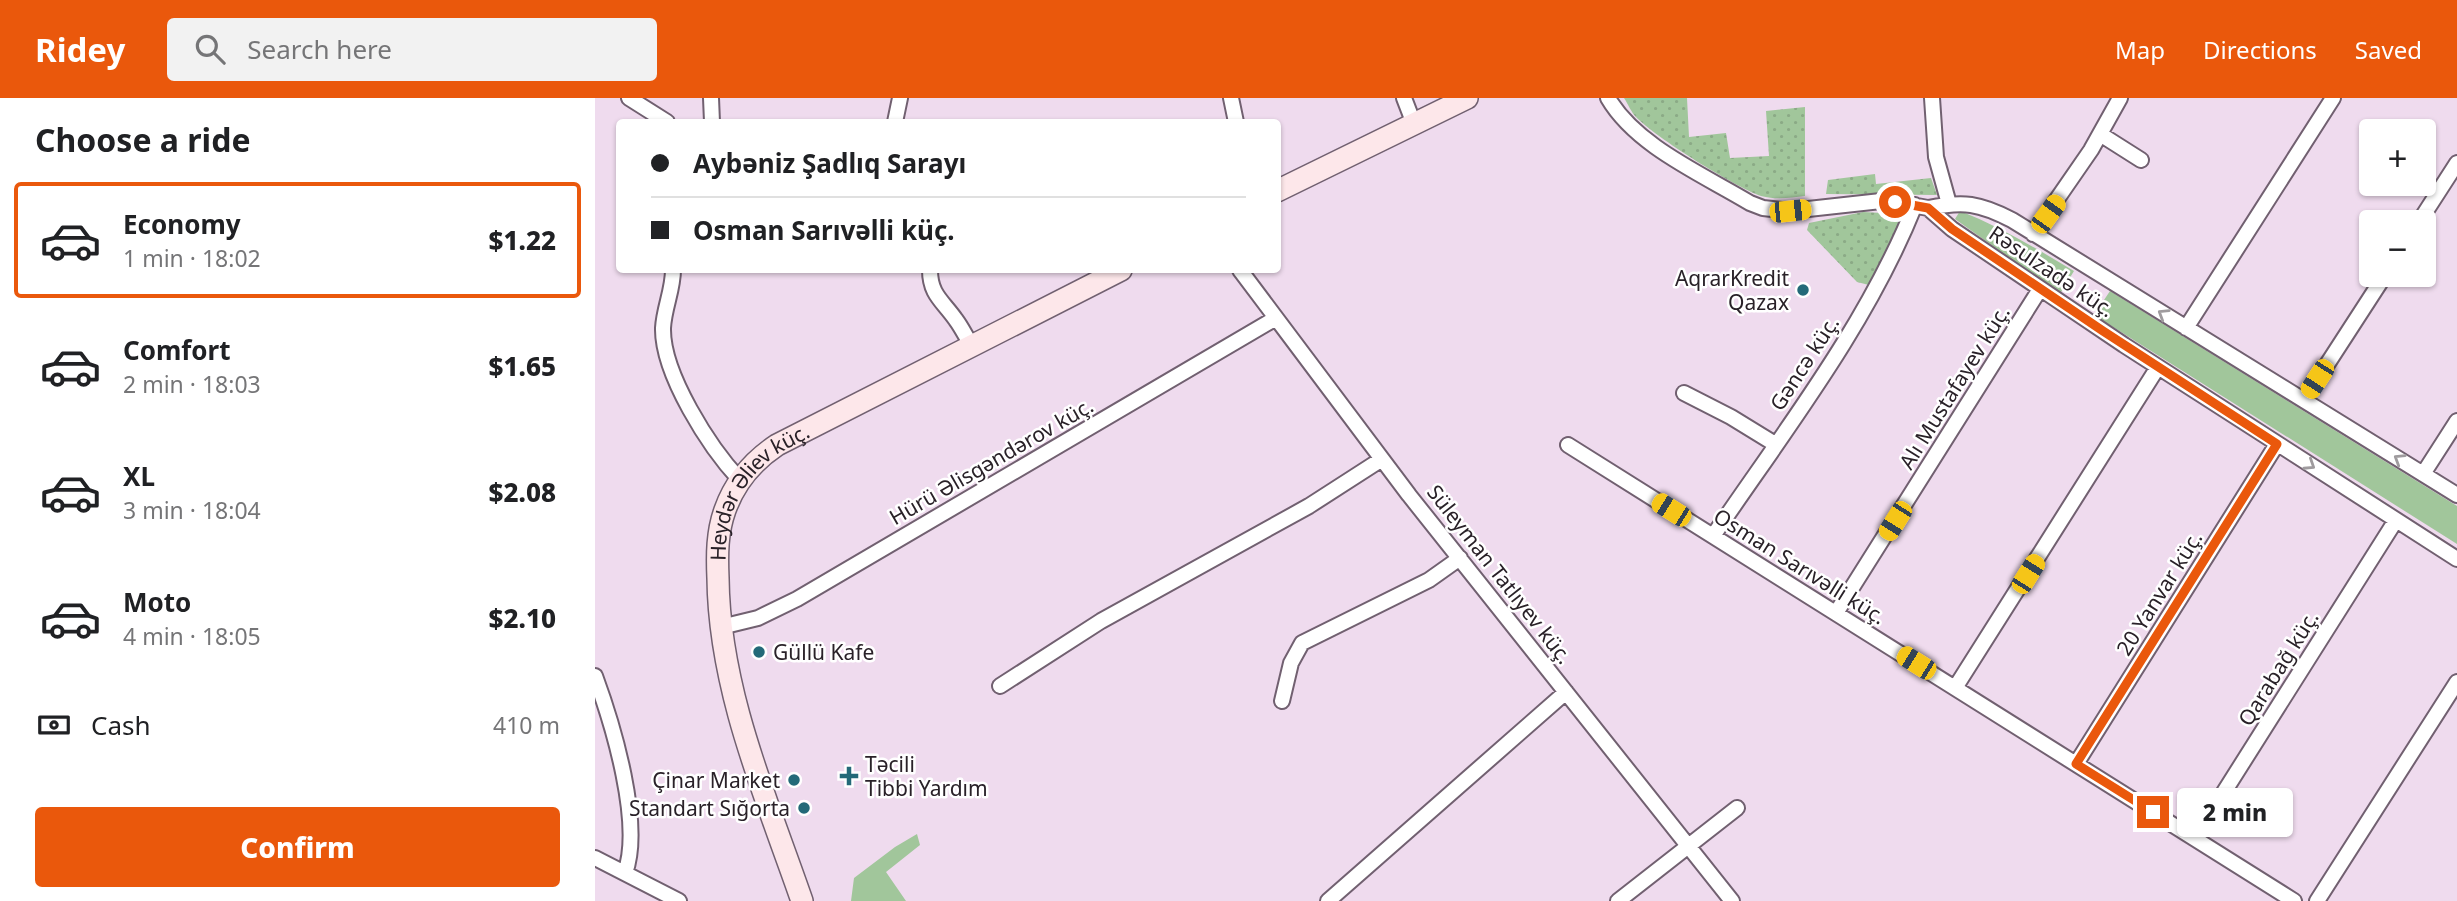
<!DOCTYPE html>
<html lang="en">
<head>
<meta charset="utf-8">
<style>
	body { margin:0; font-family:"Noto Sans",sans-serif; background:#f2f2f2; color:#202124; height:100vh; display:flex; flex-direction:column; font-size:26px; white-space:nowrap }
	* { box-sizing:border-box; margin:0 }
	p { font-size:23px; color:#757577 }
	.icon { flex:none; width:38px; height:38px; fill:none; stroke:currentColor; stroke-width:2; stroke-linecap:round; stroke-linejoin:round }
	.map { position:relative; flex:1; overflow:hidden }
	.sheet { display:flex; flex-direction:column; background:#fff; width:595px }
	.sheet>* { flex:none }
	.top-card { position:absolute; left:21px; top:21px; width:665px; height:154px; border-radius:7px; box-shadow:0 2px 5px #0004; display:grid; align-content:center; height:154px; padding:0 35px; background:#fff }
	.controls { position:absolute; left:1764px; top:21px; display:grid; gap:14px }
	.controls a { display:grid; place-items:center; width:77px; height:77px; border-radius:7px; background:#fff; box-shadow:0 2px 5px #0004; font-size:35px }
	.end { position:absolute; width:32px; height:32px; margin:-16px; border:9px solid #ea580c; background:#fff; box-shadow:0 0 0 4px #fff }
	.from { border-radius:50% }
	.bubble { position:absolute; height:49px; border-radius:7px; background:#fff; box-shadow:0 2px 5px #0004; font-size:23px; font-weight:800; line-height:49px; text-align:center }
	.car { position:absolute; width:21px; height:42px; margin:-21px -10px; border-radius:9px; box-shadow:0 0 5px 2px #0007; background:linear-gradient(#f5c518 24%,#345 0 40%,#f5c518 0 76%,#345 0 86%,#f5c518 0) }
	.top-card b { display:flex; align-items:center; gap:24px; height:66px; font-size:26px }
	.top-card b+b { border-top:2px solid #e0e0e0 }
	.top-card i { width:18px; height:18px; background:#202124 }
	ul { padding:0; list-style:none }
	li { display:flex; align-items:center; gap:21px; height:116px; margin:0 14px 10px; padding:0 21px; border:4px solid transparent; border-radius:7px }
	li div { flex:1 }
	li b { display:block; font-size:26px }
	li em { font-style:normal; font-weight:800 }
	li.active { border-color:#ea580c }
	li>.icon { width:63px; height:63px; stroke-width:1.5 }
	h2 { padding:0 35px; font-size:32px; line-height:84px }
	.pay { display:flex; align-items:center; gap:18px; height:77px; padding:0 35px; font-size:26px }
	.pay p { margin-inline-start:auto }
	.cta { display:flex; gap:14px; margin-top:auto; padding:14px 35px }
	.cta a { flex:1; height:80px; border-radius:7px; background:#ea580c; color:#fff; font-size:28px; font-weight:800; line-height:80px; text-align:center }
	header { display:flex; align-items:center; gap:42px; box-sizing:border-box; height:98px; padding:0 35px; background:#ea580c; color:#fff }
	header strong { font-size:33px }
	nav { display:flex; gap:38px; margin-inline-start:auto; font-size:24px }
	.search { width:490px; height:63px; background:#f2f2f2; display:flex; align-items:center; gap:18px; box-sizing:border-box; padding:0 24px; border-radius:7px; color:#757577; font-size:26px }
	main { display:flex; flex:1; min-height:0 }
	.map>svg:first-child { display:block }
	.grass { fill:url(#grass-dots) }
	.park { fill:#a1c69b }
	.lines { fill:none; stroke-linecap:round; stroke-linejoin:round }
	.street-casing { stroke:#716070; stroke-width:18 }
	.secondary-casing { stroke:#716070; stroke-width:24 }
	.street { stroke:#fff; stroke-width:14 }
	.secondary { stroke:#fde7ea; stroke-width:21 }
	.oneway { stroke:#9f9b9e }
	.route { stroke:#ea580c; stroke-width:9 }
	.poi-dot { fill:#236978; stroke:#fff; stroke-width:2.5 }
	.labels { text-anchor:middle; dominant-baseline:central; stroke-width:5; stroke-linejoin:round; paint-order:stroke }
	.street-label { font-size:21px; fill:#292128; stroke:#fff }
	.poi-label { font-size:21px; fill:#292128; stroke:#fff; text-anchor:end }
</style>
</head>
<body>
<header>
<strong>Ridey</strong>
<div class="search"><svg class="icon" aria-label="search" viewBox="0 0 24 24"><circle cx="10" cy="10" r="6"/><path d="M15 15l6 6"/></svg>Search here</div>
<nav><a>Map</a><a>Directions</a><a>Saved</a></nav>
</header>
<main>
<section class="sheet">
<h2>Choose a ride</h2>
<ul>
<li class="active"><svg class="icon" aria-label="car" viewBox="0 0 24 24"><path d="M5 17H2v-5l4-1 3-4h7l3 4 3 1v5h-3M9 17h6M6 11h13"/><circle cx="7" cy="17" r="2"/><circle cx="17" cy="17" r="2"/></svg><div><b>Economy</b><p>1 min · 18:02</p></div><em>$1.22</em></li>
<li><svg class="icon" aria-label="car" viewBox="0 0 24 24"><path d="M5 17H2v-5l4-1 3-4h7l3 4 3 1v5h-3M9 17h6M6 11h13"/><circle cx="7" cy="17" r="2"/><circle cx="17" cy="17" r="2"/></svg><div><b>Comfort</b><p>2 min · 18:03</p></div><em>$1.65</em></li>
<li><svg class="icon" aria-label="car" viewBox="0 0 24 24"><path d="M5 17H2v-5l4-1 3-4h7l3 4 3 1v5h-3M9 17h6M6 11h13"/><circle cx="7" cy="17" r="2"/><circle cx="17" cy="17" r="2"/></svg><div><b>XL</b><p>3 min · 18:04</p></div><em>$2.08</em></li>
<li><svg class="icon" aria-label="car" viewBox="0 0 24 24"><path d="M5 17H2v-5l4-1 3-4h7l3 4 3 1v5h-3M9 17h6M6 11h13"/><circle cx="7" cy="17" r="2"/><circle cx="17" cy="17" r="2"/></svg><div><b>Moto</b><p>4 min · 18:05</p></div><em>$2.10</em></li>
</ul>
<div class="pay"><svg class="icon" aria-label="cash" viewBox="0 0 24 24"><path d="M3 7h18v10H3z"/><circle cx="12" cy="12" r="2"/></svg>Cash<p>410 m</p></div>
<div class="cta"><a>Confirm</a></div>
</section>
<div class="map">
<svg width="1862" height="803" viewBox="0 0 1862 803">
	<defs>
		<pattern id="grass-dots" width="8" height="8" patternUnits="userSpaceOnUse" patternTransform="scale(1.75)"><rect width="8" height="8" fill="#a1c69b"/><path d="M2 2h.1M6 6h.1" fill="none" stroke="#8baa86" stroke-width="1.8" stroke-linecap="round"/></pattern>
	</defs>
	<rect width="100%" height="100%" fill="#efdbee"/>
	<path class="grass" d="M1029,0H1092L1094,39L1131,35L1135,60L1174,58L1171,13L1210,9V98C1195,100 1181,102 1166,98C1140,89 1060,39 1041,19C1036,14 1033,6 1029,0Z
		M1280,76L1281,86L1336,80L1342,97L1231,96L1233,82Z
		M1268,114L1307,116L1295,151L1274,187L1262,184L1212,132L1214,125Z"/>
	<path class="park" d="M1365,113C1406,129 1442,151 1479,173L1465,196L1360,121Z
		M1515,193L1862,408V446L1499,217Z
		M322,736L325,747L291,774L311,803H256L259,780L300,749Z"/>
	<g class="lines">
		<defs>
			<path id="street" d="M34,0L72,24
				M116,0L117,24
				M636,0L641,24
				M809,0L819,26
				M1013,0C1041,48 1107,76 1155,105L1168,110L1195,113L1286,103L1300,104L1333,110L1357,131L1529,247L1862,461
				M1337,0L1341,59L1354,106
				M300,24L305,0
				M1505,36L1546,62
				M1333,110C1369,103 1384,105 1417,122L1862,397
				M1824,124L1862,65
				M1438,136L1496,52L1525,0
				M78,172C78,192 69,210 68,230C67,276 115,350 145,382
				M335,172C335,197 348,203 361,222C367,230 371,239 377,248
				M645,172L814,397L1137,803
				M1591,230L1738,0
				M1089,295L1136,319L1180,346
				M1709,302L1790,177
				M973,347L1699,803
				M1828,376L1862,323
				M1118,438C1190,332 1272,227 1320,107
				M1241,515L1445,191
				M126,529L163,520L202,501L681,220
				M0,578C18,627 48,726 30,775
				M405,588L506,523L714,408L787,361
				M1360,590L1563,269
				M687,603L696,565L707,545L834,482L865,460
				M1481,666L1682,346
				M1600,740L1801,422
				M0,760L84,803
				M733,803L971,594
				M1023,803L1142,710
				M1722,803L1862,584"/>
			<g id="secondary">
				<path d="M682,93L872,0"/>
				<path id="s1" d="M207,803C171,699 124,592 123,480C122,457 122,434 130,412C140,384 158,363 182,347L526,172"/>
			</g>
		</defs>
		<use href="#street" class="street-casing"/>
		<use href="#secondary" class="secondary-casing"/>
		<use href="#street" class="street"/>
		<use href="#secondary" class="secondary"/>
	</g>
	<defs><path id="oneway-chevron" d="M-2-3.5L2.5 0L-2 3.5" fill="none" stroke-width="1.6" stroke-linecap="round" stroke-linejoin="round" transform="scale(1.75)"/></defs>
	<g class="oneway">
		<use href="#oneway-chevron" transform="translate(1568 216) rotate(-148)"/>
		<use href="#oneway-chevron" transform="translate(1804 361) rotate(-148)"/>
		<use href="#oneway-chevron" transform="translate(1715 367) rotate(33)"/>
	</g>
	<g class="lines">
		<path class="route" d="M1300,104L1333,110L1357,131L1508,233L1682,346L1481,666L1558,714"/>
	</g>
	<g class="poi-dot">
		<circle cx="1208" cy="192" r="7"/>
		<circle cx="164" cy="554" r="7"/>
		<path d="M250.5 667.5h7v7h7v7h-7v7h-7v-7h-7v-7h7z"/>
		<circle cx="199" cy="682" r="7"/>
		<circle cx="209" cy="710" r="7"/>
	</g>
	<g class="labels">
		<g class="street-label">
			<text transform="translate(1457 173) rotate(34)">Rəsulzadə küç.</text>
			<text transform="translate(1209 265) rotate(-57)">Gəncə küç.</text>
			<text transform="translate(1359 289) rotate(-58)">Alı Mustafayev küç.</text>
			<text transform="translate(396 363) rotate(-30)">Hürü Əlisgəndərov küç.</text>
			<text stroke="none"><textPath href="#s1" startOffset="438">Heydər Əliev küç.</textPath></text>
			<text transform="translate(1205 468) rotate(32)">Osman Sarıvəlli küç.</text>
			<text transform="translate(905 476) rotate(52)">Süleyman Tatlıyev küç.</text>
			<text transform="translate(1564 495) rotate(-58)">20 Yanvar küç.</text>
			<text transform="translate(1683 570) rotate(-58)">Qarabağ küç.</text>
		</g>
		<g class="poi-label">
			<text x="1194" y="180">AqrarKredit<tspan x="1194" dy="24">Qazax</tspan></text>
			<text x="178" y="554" text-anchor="start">Güllü Kafe</text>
			<text x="270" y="666" text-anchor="start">Təcili<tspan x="270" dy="24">Tibbi Yardım</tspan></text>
			<text x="185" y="682">Çinar Market</text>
			<text x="195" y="710">Standart Sığorta</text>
		</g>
	</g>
</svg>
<div class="controls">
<a>+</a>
<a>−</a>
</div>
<i class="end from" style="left:1300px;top:104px"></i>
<i class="end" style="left:1558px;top:714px"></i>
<div class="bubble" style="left:1582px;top:690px;width:116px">2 min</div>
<i class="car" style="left:1195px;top:113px;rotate:84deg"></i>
<i class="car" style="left:1453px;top:116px;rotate:36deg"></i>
<i class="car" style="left:1722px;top:281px;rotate:213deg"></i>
<i class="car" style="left:1076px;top:412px;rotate:302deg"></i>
<i class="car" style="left:1300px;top:423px;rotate:212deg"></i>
<i class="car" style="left:1433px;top:476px;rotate:32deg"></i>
<i class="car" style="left:1321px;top:565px;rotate:302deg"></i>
<div class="top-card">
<b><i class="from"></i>Aybəniz Şadlıq Sarayı</b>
<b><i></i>Osman Sarıvəlli küç.</b>
</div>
</div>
</main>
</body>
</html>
